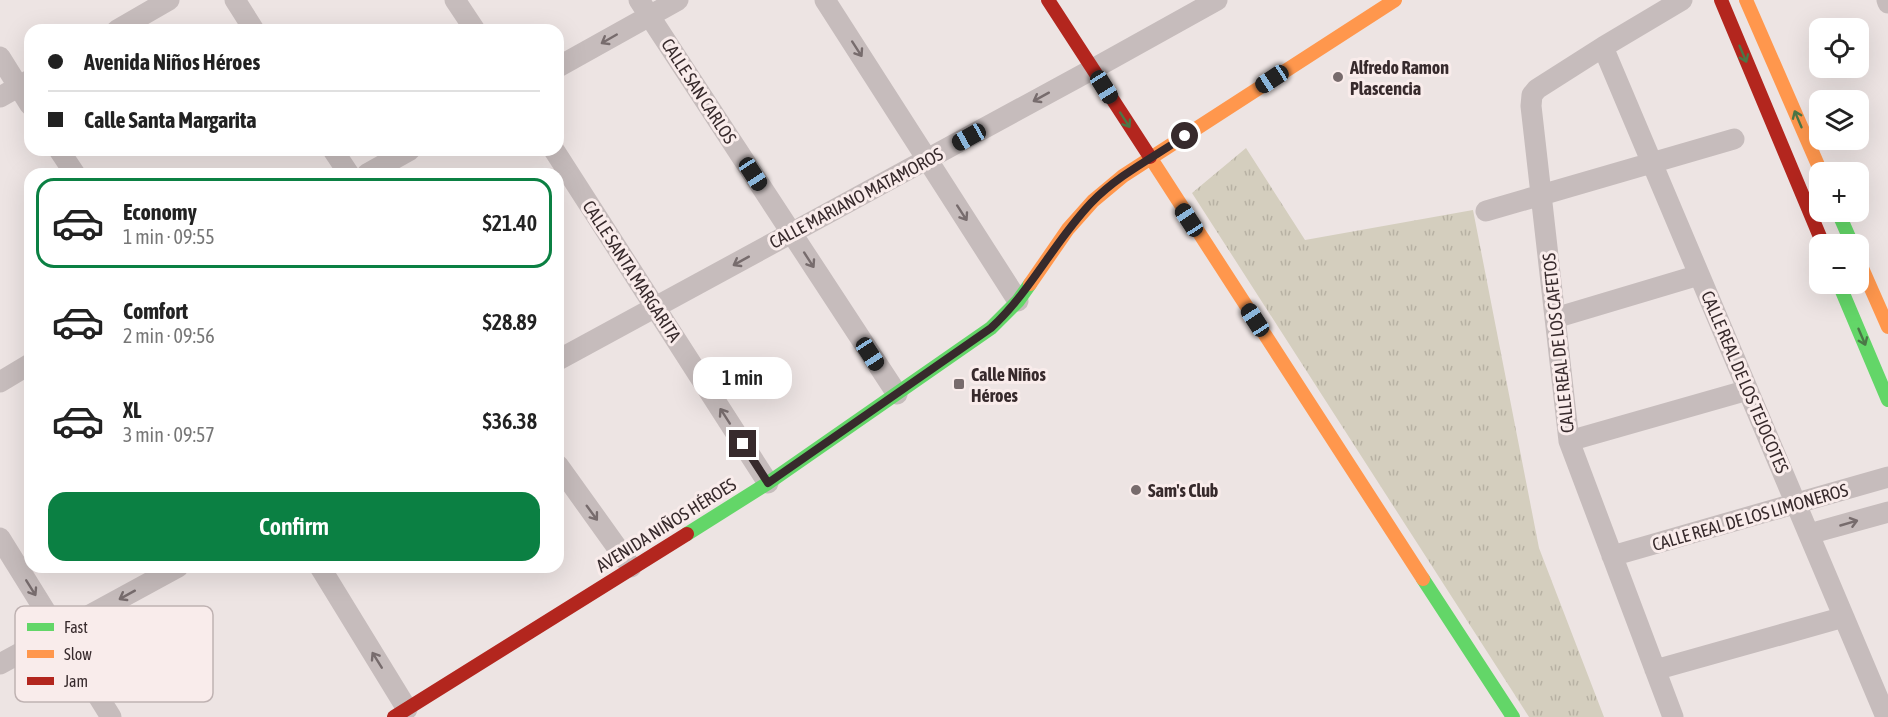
<!DOCTYPE html>
<html lang="en">
<head>
<meta charset="utf-8">
<style>
	body { margin:0; font-family:"Asap Condensed",sans-serif; background:#f6f6f6; color:#222; height:100vh; display:flex; flex-direction:column; font-size:22px; white-space:nowrap }
	* { box-sizing:border-box; margin:0 }
	p { font-size:20px; color:#767676 }
	.icon { flex:none; width:33px; height:33px; fill:none; stroke:currentColor; stroke-width:2; stroke-linecap:round; stroke-linejoin:round }
	.map { position:relative; flex:1; overflow:hidden }
	.details { position:absolute; left:24px; top:168px; width:540px; height:405px; display:flex; flex-direction:column; background:#fff; border-radius:18px; box-shadow:0 6px 24px #0002 }
	.details>* { flex:none }
	.hud { position:absolute; left:24px; top:24px; width:540px; height:132px; border-radius:18px; box-shadow:0 6px 24px #0002; display:grid; align-content:center; height:132px; padding:0 24px; background:#fff }
	.buttons { position:absolute; left:1809px; top:18px; display:grid; gap:12px }
	.buttons a { display:grid; place-items:center; width:60px; height:60px; border-radius:12px; background:#fff; box-shadow:0 6px 24px #0002; font-size:30px }
	.end { position:absolute; width:27px; height:27px; margin:-14px; border:8px solid #372a2c; background:#fff; box-shadow:0 0 0 3px #fff }
	.from { border-radius:50% }
	.bubble { position:absolute; height:42px; border-radius:18px; background:#fff; box-shadow:0 6px 24px #0002; font-size:20px; font-weight:600; line-height:42px; text-align:center }
	.car { position:absolute; width:18px; height:36px; margin:-18px -9px; border-radius:8px; box-shadow:0 0 4px 2px #0007; background:linear-gradient(#222 24%,#8ab4d8 0 40%,#222 0 76%,#8ab4d8 0 86%,#222 0) }
	.hud b { display:flex; align-items:center; gap:21px; height:57px; font-size:22px }
	.hud b+b { border-top:2px solid #e0e0e0 }
	.hud i { width:15px; height:15px; background:#222 }
	ul { padding:10px 0 0; list-style:none }
	li { display:flex; align-items:center; gap:18px; height:90px; margin:0 12px 9px; padding:0 12px; border:3px solid transparent; border-radius:18px }
	li div { flex:1 }
	li b { display:block; font-size:22px }
	li em { font-style:normal; font-weight:600 }
	li.selected { border-color:#0b8043 }
	li>.icon { width:54px; height:54px; stroke-width:1.5 }
	.action { display:flex; gap:12px; margin-top:auto; padding:12px 24px }
	.action a { flex:1; height:69px; border-radius:18px; background:#0b8043; color:#fff; font-size:24px; font-weight:600; line-height:69px; text-align:center }
	.map>svg:first-child { display:block }
	.grass { fill:url(#grass-tufts) }
	.lines { fill:none; stroke-linecap:round; stroke-linejoin:round }
	.street { stroke:#c6bcbc; stroke-width:21 }
	.fast { stroke:#63d668; stroke-width:14 }
	.slow { stroke:#ff974d; stroke-width:14 }
	.jam { stroke:#b3261e; stroke-width:14 }
	.oneway { stroke:#776c6d }
	.oneway2 { stroke:#4b7747 }
	.route { stroke:#372a2c; stroke-width:8 }
	.poi-dot { fill:#776b6c; stroke:#f9eceb; stroke-width:2 }
	.labels { text-anchor:middle; dominant-baseline:central; stroke-width:6; stroke-linejoin:round; paint-order:stroke }
	.poi-label { font-size:18px; font-weight:bold; fill:#372a2c; stroke:#f9eceb; text-anchor:start }
	.street-label { font-size:18px; fill:#372a2c; stroke:#f9eceb }
	.key { fill:#f9eceb; stroke:#bfb2b2; stroke-width:1.5 }
	.key-label { font-size:16px; fill:#372a2c }
</style>
</head>
<body>
<div class="map">
<svg width="1888" height="717" viewBox="0 0 1888 717">
	<defs>
		<pattern id="grass-tufts" width="24" height="20" patternUnits="userSpaceOnUse" patternTransform="scale(1.5)"><rect width="24" height="20" fill="#d4cebe"/><path d="M3 7l-1-3M5 7V3M7 7l1-3M15 17l-1-3M17 17v-4M19 17l1-3" fill="none" stroke="#b7b1a3"/></pattern>
	</defs>
	<rect width="100%" height="100%" fill="#ede4e3"/>
	<path class="grass" d="M1246,148L1305,240L1473,210L1539,548L1604,717H1529L1192,193Z"/>
	<g class="lines">
		<path class="street" d="M235,0L254,30
			M455,0L475,30
			M639,0L897,394
			M825,0L1018,301
			M1887,0L1888,3
			M117,30L169,0
			M1603,47L1886,717
			M0,57L30,105
			M558,67L678,0
			M0,97L30,80
			M59,150L75,174
			M333,150L349,174
			M554,150L768,483
			M367,174L410,150
			M1486,211L1734,139
			M1555,318L1699,275
			M558,360L1093,69L1217,0
			M0,382L30,364
			M1569,441L1748,390
			M558,465L631,567
			M1809,534L1888,512
			M0,538L111,717
			M1612,556L1888,477
			M320,567L407,709
			M0,664L178,567
			M1655,670L1844,617
			M1673,717L1569,441L1531,106L1532,95L1537,89L1603,47L1682,0"/>
		<path class="fast" d="M1838,212L1852,244
			M1839,284L1888,400
			M687,534L768,483L991,328L1018,301L1030,284
			M1423,579L1513,717"/>
		<path class="slow" d="M1746,0L1821,172
			M1150,157L1423,579
			M1858,259L1888,327
			M1030,284L1068,229L1093,201L1123,176L1395,0"/>
		<path class="jam" d="M1048,0L1150,157
			M1721,0L1823,244
			M394,717L687,534"/>
	</g>
	<defs><path id="oneway-shaft" d="M-6 0H5M1.5-3L5.5 0L1.5 3" fill="none" stroke-width="1.6" stroke-linecap="round" stroke-linejoin="round" transform="scale(1.5)"/></defs>
	<g class="oneway">
		<use href="#oneway-shaft" transform="translate(609 39) rotate(150)"/>
		<use href="#oneway-shaft" transform="translate(857 49) rotate(57)"/>
		<use href="#oneway-shaft" transform="translate(1041 97) rotate(151)"/>
		<use href="#oneway-shaft" transform="translate(962 213) rotate(57)"/>
		<use href="#oneway-shaft" transform="translate(809 260) rotate(57)"/>
		<use href="#oneway-shaft" transform="translate(741 261) rotate(151)"/>
		<use href="#oneway-shaft" transform="translate(725 416) rotate(-123)"/>
		<use href="#oneway-shaft" transform="translate(592 513) rotate(54)"/>
		<use href="#oneway-shaft" transform="translate(1849 523) rotate(-16)"/>
		<use href="#oneway-shaft" transform="translate(31 588) rotate(58)"/>
		<use href="#oneway-shaft" transform="translate(127 595) rotate(151)"/>
		<use href="#oneway-shaft" transform="translate(377 660) rotate(-122)"/>
	</g>
	<g class="oneway2">
		<use href="#oneway-shaft" transform="translate(1743 54) rotate(67)"/>
		<use href="#oneway-shaft" transform="translate(1798 119) rotate(-113)"/>
		<use href="#oneway-shaft" transform="translate(1125 120) rotate(57)"/>
		<use href="#oneway-shaft" transform="translate(1862 337) rotate(67)"/>
	</g>
	<g class="lines">
		<path class="route" d="M743,444L768,483L991,328C1031,291 1054,242 1091,203C1118,175 1154,157 1185,136"/>
	</g>
	<g class="poi-dot">
		<circle cx="1338" cy="77" r="6"/>
		<rect x="953" y="378" width="12" height="12" rx="3"/>
		<circle cx="1136" cy="490" r="6"/>
	</g>
	<g class="labels">
		<g class="poi-label">
			<text x="1350" y="67">Alfredo Ramon<tspan x="1350" dy="21">Plascencia</tspan></text>
			<text x="971" y="374">Calle Niños<tspan x="971" dy="21">Héroes</tspan></text>
			<text x="1148" y="490">Sam's Club</text>
		</g>
		<g class="street-label">
			<text transform="translate(699 91) rotate(57)">CALLE SAN CARLOS</text>
			<text transform="translate(856 198) rotate(-28)">CALLE MARIANO MATAMOROS</text>
			<text transform="translate(632 271) rotate(57)">CALLE SANTA MARGARITA</text>
			<text transform="translate(1558 343) rotate(-96)">CALLE REAL DE LOS CAFETOS</text>
			<text transform="translate(1745 382) rotate(67)">CALLE REAL DE LOS TEJOCOTES</text>
			<text transform="translate(1750 517) rotate(-16)">CALLE REAL DE LOS LIMONEROS</text>
			<text transform="translate(666 525) rotate(-32)">AVENIDA NIÑOS HÉROES</text>
		</g>
	</g>
	<rect x="15" y="606" width="198" height="96" rx="9" class="key"/>
	<rect x="27" y="623" width="27" height="8" fill="#63d668"/>
	<rect x="27" y="650" width="27" height="8" fill="#ff974d"/>
	<rect x="27" y="677" width="27" height="8" fill="#b3261e"/>
	<g class="key-label">
		<text x="64" y="633">Fast</text>
		<text x="64" y="660">Slow</text>
		<text x="64" y="687">Jam</text>
	</g>
</svg>
<div class="buttons">
<a><svg class="icon" aria-label="locate" viewBox="0 0 24 24"><circle cx="12" cy="12" r="6"/><path d="M12 2v4M12 18v4M2 12h4M18 12h4"/></svg></a>
<a><svg class="icon" aria-label="layers" viewBox="0 0 24 24"><path d="M12 4l9 5-9 5-9-5zM3 14l9 5 9-5"/></svg></a>
<a>+</a>
<a>−</a>
</div>
<i class="end from" style="left:1185px;top:136px"></i>
<i class="end" style="left:743px;top:444px"></i>
<div class="bubble" style="left:693px;top:357px;width:99px">1 min</div>
<i class="car" style="left:1272px;top:79px;rotate:237deg"></i>
<i class="car" style="left:1104px;top:87px;rotate:148deg"></i>
<i class="car" style="left:969px;top:137px;rotate:241deg"></i>
<i class="car" style="left:753px;top:174px;rotate:147deg"></i>
<i class="car" style="left:1189px;top:220px;rotate:327deg"></i>
<i class="car" style="left:1255px;top:320px;rotate:327deg"></i>
<i class="car" style="left:870px;top:354px;rotate:147deg"></i>
<div class="hud">
<b><i class="from"></i>Avenida Niños Héroes</b>
<b><i></i>Calle Santa Margarita</b>
</div>
<section class="details">
<ul>
<li class="selected"><svg class="icon" aria-label="car" viewBox="0 0 24 24"><path d="M5 17H2v-5l4-1 3-4h7l3 4 3 1v5h-3M9 17h6M6 11h13"/><circle cx="7" cy="17" r="2"/><circle cx="17" cy="17" r="2"/></svg><div><b>Economy</b><p>1 min · 09:55</p></div><em>$21.40</em></li>
<li><svg class="icon" aria-label="car" viewBox="0 0 24 24"><path d="M5 17H2v-5l4-1 3-4h7l3 4 3 1v5h-3M9 17h6M6 11h13"/><circle cx="7" cy="17" r="2"/><circle cx="17" cy="17" r="2"/></svg><div><b>Comfort</b><p>2 min · 09:56</p></div><em>$28.89</em></li>
<li><svg class="icon" aria-label="car" viewBox="0 0 24 24"><path d="M5 17H2v-5l4-1 3-4h7l3 4 3 1v5h-3M9 17h6M6 11h13"/><circle cx="7" cy="17" r="2"/><circle cx="17" cy="17" r="2"/></svg><div><b>XL</b><p>3 min · 09:57</p></div><em>$36.38</em></li>
</ul>
<div class="action"><a>Confirm</a></div>
</section>
</div>
</body>
</html>
